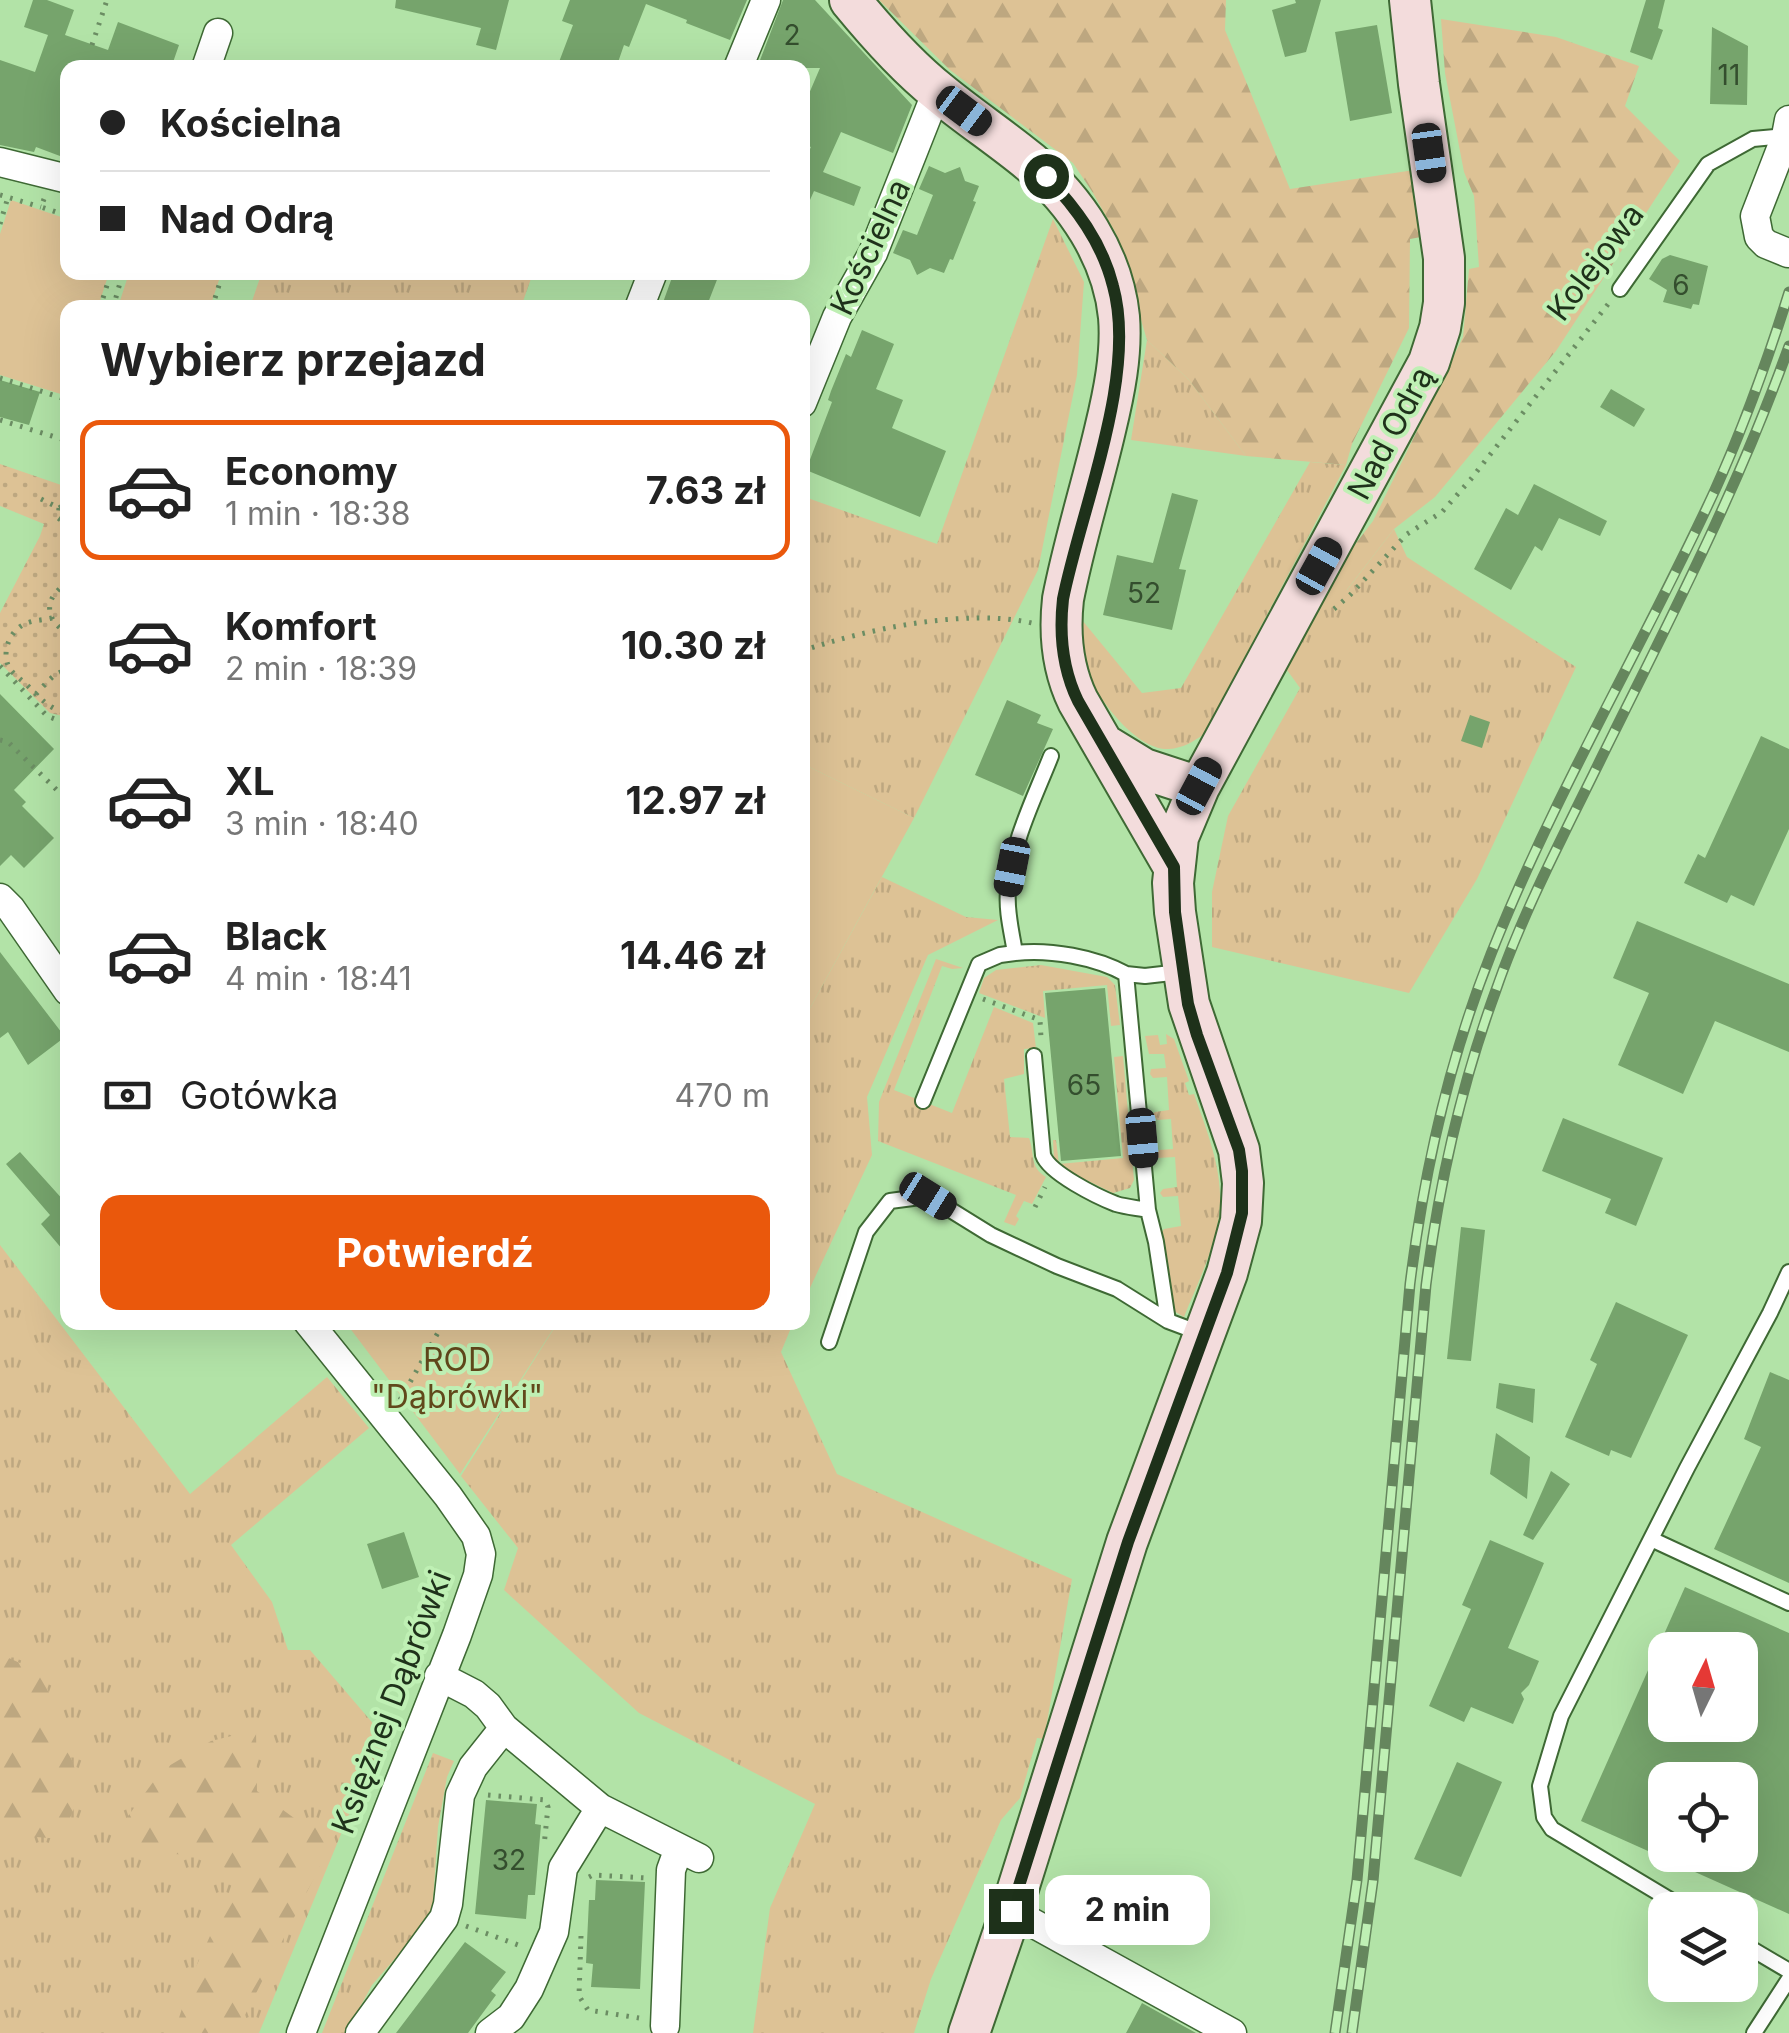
<!DOCTYPE html>
<html lang="pl">
<head>
<meta charset="utf-8">
<style>
	body { margin:0; font-family:Inter,sans-serif; background:#f2f2f2; color:#222; height:100vh; display:flex; flex-direction:column; font-size:38px; white-space:nowrap }
	* { box-sizing:border-box; margin:0 }
	p { font-size:32px; color:#767676 }
	.icon { flex:none; width:55px; height:55px; fill:none; stroke:currentColor; stroke-width:2; stroke-linecap:round; stroke-linejoin:round }
	.map { position:relative; flex:1; overflow:hidden }
	.sheet { position:absolute; left:60px; top:300px; width:750px; height:1030px; display:flex; flex-direction:column; background:#fff; border-radius:20px; box-shadow:0 10px 40px #0002 }
	.sheet>* { flex:none }
	.banner { position:absolute; left:60px; top:60px; width:750px; height:220px; border-radius:20px; box-shadow:0 10px 40px #0002; display:grid; align-content:center; height:220px; padding:0 40px; background:#fff }
	.needle { width:65px; rotate:5deg }
	.controls { position:absolute; left:1648px; top:1632px; display:grid; gap:20px }
	.controls a { display:grid; place-items:center; width:110px; height:110px; border-radius:20px; background:#fff; box-shadow:0 10px 40px #0002; font-size:50px }
	.end { position:absolute; width:45px; height:45px; margin:-22px; border:12px solid #1e311a; background:#fff; box-shadow:0 0 0 5px #fff }
	.from { border-radius:50% }
	.bubble { position:absolute; height:70px; border-radius:20px; background:#fff; box-shadow:0 10px 40px #0002; font-size:32px; font-weight:700; line-height:70px; text-align:center }
	.car { position:absolute; width:30px; height:60px; margin:-30px -15px; border-radius:12px; box-shadow:0 0 8px 2px #0007; background:linear-gradient(#222 24%,#8ab4d8 0 40%,#222 0 76%,#8ab4d8 0 86%,#222 0) }
	.banner b { display:flex; align-items:center; gap:35px; height:95px; font-size:38px }
	.banner b+b { border-top:2px solid #e0e0e0 }
	.banner i { width:25px; height:25px; background:#222 }
	ul { padding:0; list-style:none }
	li { display:flex; align-items:center; gap:30px; height:140px; margin:0 20px 15px; padding:0 20px; border:5px solid transparent; border-radius:20px }
	li div { flex:1 }
	li b { display:block; font-size:38px }
	li em { font-style:normal; font-weight:700 }
	li.active { border-color:#ea580c }
	li>.icon { width:90px; height:90px; stroke-width:1.5 }
	h2 { padding:0 40px; font-size:45px; line-height:120px }
	.pay { display:flex; align-items:center; gap:25px; height:110px; padding:0 40px; font-size:38px }
	.pay p { margin-inline-start:auto }
	.cta { display:flex; gap:20px; margin-top:auto; padding:20px 40px }
	.cta a { flex:1; height:115px; border-radius:20px; background:#ea580c; color:#fff; font-size:40px; font-weight:700; line-height:115px; text-align:center }
	.map>svg:first-child { display:block }
	.grass { fill:url(#grass-tufts) }
	.forest { fill:url(#forest-firs) }
	.park { fill:url(#park-dots) }
	.garden { fill:#ddc295 }
	.building { fill:#76a46c; fill-rule:evenodd }
	.lines { fill:none; stroke-linecap:round; stroke-linejoin:round }
	.lane-casing { stroke:#3e6934; stroke-width:18 }
	.street-casing { stroke:#3e6934; stroke-width:31 }
	.secondary-casing { stroke:#3e6934; stroke-width:44 }
	.path { stroke:#6b8d63; stroke-width:5; stroke-dasharray:2.5 8; stroke-linecap:butt }
	.lane { stroke:#fff; stroke-width:14 }
	.street { stroke:#fff; stroke-width:28 }
	.secondary { stroke:#f3dcdc; stroke-width:40 }
	.rail-casing { stroke:#65865d; stroke-width:11 }
	.rail { stroke:#bff0b4; stroke-width:8; stroke-dasharray:22; stroke-linecap:butt }
	.route { stroke:#1e311a; stroke-width:12 }
	.labels { text-anchor:middle; dominant-baseline:central; stroke-width:8; stroke-linejoin:round; paint-order:stroke }
	.number-label { font-size:28px; fill:#344e2e }
	.street-label { font-size:32px; fill:#1e311a; stroke:#bff0b4 }
	.park-label { font-size:32px; fill:#61481b; stroke:#bff0b4 }
</style>
</head>
<body>
<div class="map">
<svg width="1789" height="2033" viewBox="0 0 1789 2033">
	<defs>
		<pattern id="grass-tufts" width="24" height="20" patternUnits="userSpaceOnUse" patternTransform="scale(2.5)"><rect width="24" height="20" fill="#ddc295"/><path d="M3 7l-1-3M5 7V3M7 7l1-3M15 17l-1-3M17 17v-4M19 17l1-3" fill="none" stroke="#bda780"/></pattern>
		<pattern id="forest-firs" width="22" height="20" patternUnits="userSpaceOnUse" patternTransform="scale(2.5)"><rect width="22" height="20" fill="#ddc295"/><path d="M5 1l3.5 6h-7zM16 11l3.5 6h-7z" fill="#bda780"/></pattern>
		<pattern id="park-dots" width="8" height="8" patternUnits="userSpaceOnUse" patternTransform="scale(2.5)"><rect width="8" height="8" fill="#ddc295"/><path d="M2 2h.1M6 6h.1" fill="none" stroke="#bda780" stroke-width="1.8" stroke-linecap="round"/></pattern>
	</defs>
	<rect width="100%" height="100%" fill="#b2e3a7"/>
	<path class="grass" d="M1053,219L1084,282L1077,375L1038,570L914,818L803,764L802,496L937,544Z
		M262,272H533V273L521,307H250Z
		M1147,340L1189,380L1246,456L1131,440Z
		M1310,462L1346,465L1204,734C1193,742 1183,748 1169,749C1135,751 1094,694 1084,666C1079,650 1079,636 1082,620L1142,693L1181,688Z
		M1394,529L1407,557L1576,667L1477,879L1409,993L1212,947V892L1228,816L1300,688L1287,670L1337,568L1347,590Z
		M882,877L966,917L998,920L928,955L867,1097L872,1155L803,1303V1021Z
		M936,959L963,968L952,969L942,966L894,1090L952,1113L994,1007L1033,1023L1036,1048L1024,1049V1074L1004,1079L1010,1137L1029,1138C1035,1153 1029,1167 1046,1177L1032,1204L1024,1201L1016,1216L1019,1219L1015,1226L1004,1222L1016,1195L878,1141L879,1102Z
		M1041,965L1107,977L1115,985L1120,1025L1111,1026L1107,985L1043,991L1045,1018L979,993L984,978L996,970Z
		M1166,1034L1174,1039L1189,1081L1185,1083L1189,1095L1194,1094C1205,1126 1219,1160 1220,1194C1222,1236 1199,1279 1184,1317L1174,1311L1171,1303L1162,1232L1164,1229L1181,1226L1178,1196L1163,1197L1160,1193L1163,1189L1177,1187L1175,1157L1158,1158L1157,1155L1159,1150L1173,1149L1171,1119L1157,1120L1153,1114L1155,1112L1169,1110L1167,1077L1153,1078L1150,1074L1151,1069L1166,1068L1164,1054H1149L1145,1036L1158,1035L1160,1045L1167,1044Z
		M1123,1056L1134,1180L1130,1188L1113,1193L1059,1167L1054,1159L1053,1140H1056L1059,1164L1123,1158L1114,1057Z
		M0,1245L190,1494L327,1377L369,1428L231,1545L272,1602L288,1650H310L389,1742L362,1803L353,1805L259,2033H0Z
		M558,1322L793,1323L781,1352L837,1474L1072,1579L1044,1739L1037,1738L1020,1798L1001,1820L931,1979L914,2033H753L770,1908L815,1804L639,1713L504,1590L518,1548L461,1476Z
		M433,1753L454,1761L447,1777L438,1827L432,1916L372,1985L346,2033H322Z"/>
	<path class="forest" d="M879,0H1226L1225,30L1290,189L1414,170L1421,237L1410,239L1409,328L1352,444L1346,465L1246,456L1189,380L1147,340L1115,232L1093,193L1073,163L950,70Z
		M1441,19L1556,37L1639,66L1625,106L1680,161L1556,351L1435,497L1394,529L1346,591L1337,568L1373,521L1463,337L1469,269L1479,267L1474,196L1464,172L1445,73Z
		M0,1654L42,1673L82,1790L61,1839L0,1834Z
		M256,1730L257,1791L294,1818L337,1832L236,2033H174L195,1969L236,1879L213,1856L153,1853L120,1827L162,1770L211,1741Z"/>
	<path class="park" d="M0,464L67,487V717L50,713L0,663V613L40,536L44,524L0,506Z"/>
	<path class="garden" d="M11,200L67,219L68,272L109,273L98,307L68,308L67,396L0,375V234Z
		M217,273L221,274L210,307H118L129,273Z
		M803,764L914,818L803,1021Z
		M346,1323H557L460,1474Z"/>
	<path class="building" d="M33,0H47L74,10L65,35L108,50L118,22L179,45L171,68H68V159L36,147L34,152L0,145V60L35,72L48,35L24,27Z
		M396,0H509L496,50L476,45L481,28L395,8Z
		M570,0H747L730,40L686,23L687,20L646,4L629,47L624,45L616,68H575L559,62L573,25L562,21Z
		M783,0H815L912,105L893,153L841,132L823,172L861,187L854,206L814,191L802,218V165L811,147L802,144V110L820,68H757Z
		M1295,0H1321L1306,52L1285,57L1272,10L1296,3Z
		M1646,0H1665L1658,28L1663,30L1652,60L1630,52Z
		M1377,25L1392,113L1350,121L1335,32Z
		M1712,27L1748,46L1747,105L1710,104Z
		M929,166L945,173L960,167L965,181L979,186L973,201L976,202L953,260L950,259L944,273L930,268L917,275L910,260L893,253L903,230L917,235L933,195L919,189Z
		M1670,255L1708,266L1699,305L1693,304L1691,309L1663,302L1667,290L1649,279L1662,259Z
		M674,272H720L706,308H661Z
		M862,330L894,344L876,389L903,400L892,428L946,451L920,517L806,470L832,402L828,400L831,391L846,354L851,357Z
		M0,380L40,392L29,425L0,417Z
		M1611,389L1645,409L1634,427L1600,407Z
		M1534,484L1607,521L1600,536L1559,518L1542,551L1535,546L1511,590L1474,569L1506,508L1518,515Z
		M1172,493L1198,500L1179,569L1186,570L1172,630L1103,615L1117,555L1153,563Z
		M0,694L54,749L14,790L26,802L22,806L54,838L24,868L11,855L0,866Z
		M1007,700L1041,715L1037,723L1053,729L1023,796L975,775Z
		M1470,715L1490,722L1482,748L1461,741Z
		M1761,736L1789,749V829L1754,906L1731,895L1727,903L1684,883L1698,854L1705,858Z
		M1637,921L1789,984V1052L1715,1021L1683,1094L1618,1065L1649,993L1613,978Z
		M0,952L65,1037L28,1065L8,1032L0,1038Z
		M1105,988L1121,1156L1061,1161L1045,993Z
		M1563,1118L1663,1158L1636,1226L1605,1213L1611,1199L1542,1171Z
		M20,1152L65,1202L68,1200V1256L41,1224L50,1215L6,1164Z
		M1461,1227L1485,1230L1471,1361L1447,1359Z
		M1616,1302L1688,1335L1631,1458L1611,1450L1609,1456L1565,1437L1597,1364L1590,1360Z
		M1770,1372L1789,1380V1583L1714,1549L1761,1447L1744,1439Z
		M1499,1383L1535,1389L1533,1423L1496,1408Z
		M1496,1433L1530,1457L1527,1499L1490,1474Z
		M1551,1471L1570,1484L1533,1540L1523,1535Z
		M404,1532L419,1577L382,1589L367,1544Z
		M1490,1540L1544,1563L1508,1648L1539,1661L1529,1685L1521,1693L1524,1699L1513,1724L1471,1707L1464,1722L1429,1706L1471,1609L1462,1605Z
		M1685,1587L1789,1633V1914L1581,1821ZM1665,1650H1740V1725H1665ZM1665,1780H1740V1855H1665Z
		M1457,1762L1502,1782L1461,1877L1414,1859Z
		M486,1800L537,1804L535,1824L541,1825L535,1895H528L526,1919L475,1914Z
		M596,1880L645,1882L640,1989L591,1987L593,1964L586,1963L589,1900H595Z
		M465,1942L506,1972L491,1991L496,1995L468,2033H396Z
		M1142,2003L1196,2033H1126Z"/>
	<g class="lines">
		<defs>
			<path id="lane" d="M1620,289L1708,164L1753,139L1786,136
				M1051,756C1034,799 1011,844 1008,891C1006,912 1012,933 1015,953C1050,949 1095,957 1126,974L1148,1210
				M1126,974L1145,976L1180,972
				M1034,1056L1043,1155C1049,1173 1098,1197 1116,1204C1126,1207 1138,1208 1148,1210L1156,1242L1168,1321L1200,1333
				M923,1101L979,964L1000,955L1015,953
				M829,1342L866,1232L890,1201L928,1196L991,1235L1057,1266L1117,1289L1168,1321
				M1651,1539L1789,1603
				M1687,1910L1552,1829L1544,1817L1540,1786L1561,1716L1687,1468L1770,1313L1789,1272
				M1740,1942L1789,1971
				M1754,2033L1789,1979"/>
			<path id="street" d="M206,68L218,33
				M738,68L766,0
				M0,162L68,179
				M1788,253L1766,244L1759,237L1755,216L1786,136L1789,120
				M639,308L653,272
				M802,403L837,317L873,253L937,91
				M0,898L11,909L68,991
				M439,1676L474,1694L488,1706L504,1728L600,1808L699,1858
				M1011,1911L1232,2033
				M665,2026L671,1870L679,1848
				M301,2033L457,1635L478,1575L481,1554L476,1536L448,1496L308,1322
				M360,2033L444,1918L448,1904L460,1795L473,1767L504,1728
				M490,2033L511,2017L529,1989L554,1932L563,1868L600,1808"/>
			<path id="secondary" d="M850,0C877,33 906,66 940,93C969,117 1001,138 1030,162C1076,201 1113,256 1119,317C1122,354 1114,393 1105,430C1092,486 1074,542 1063,599C1059,635 1062,668 1078,701L1174,867
				M1108,747L1144,769L1199,787
				M969,2033L1011,1911L1127,1542L1227,1273L1241,1221L1243,1183L1239,1150L1189,1004L1175,912L1173,883L1178,837L1199,787L1429,362L1440,328L1444,303V258L1419,84L1410,0"/>
		</defs>
		<use href="#lane" class="lane-casing"/>
		<use href="#street" class="street-casing"/>
		<use href="#secondary" class="secondary-casing"/>
		<path class="path" d="M92,45L107,0
			M0,195L41,207
			M44,199L41,207L68,216
			M0,224L8,197
			M100,308L111,272
			M113,308L123,272
			M212,308L223,272
			M0,378L68,400
			M0,420L68,441
			M41,499L59,508
			M59,508L58,518L68,525
			M59,508L68,503
			M68,583C44,596 43,620 68,633
			M1334,609L1350,595L1407,534L1442,512L1471,479L1609,303
			M52,618C44,620 35,620 27,623C10,629 0,653 10,669C14,675 22,680 28,686C40,698 50,710 68,713
			M802,651C866,629 966,608 1032,623
			M0,666L47,716L68,724
			M36,694C45,685 55,670 68,671
			M0,740L8,742L68,801
			M983,999L1040,1020L1041,1038
			M1035,1207L1045,1187
			M400,1400L444,1322
			M488,1795L545,1800L548,1807L544,1846
			M589,1877L593,1875L647,1878
			M466,1926L521,1946
			M581,1936L579,1996L588,2010L639,2018"/>
		<use href="#lane" class="lane"/>
		<use href="#street" class="street"/>
		<use href="#secondary" class="secondary"/>
		<defs>
			<path id="rail" d="M1335,2033L1357,1880L1410,1284C1424,1171 1449,1060 1491,954C1554,794 1643,646 1715,490C1744,426 1768,359 1789,292
				M1352,2033L1373,1881L1426,1285C1439,1184 1461,1085 1496,990C1522,915 1558,846 1593,775C1662,634 1736,495 1789,346"/>
		</defs>
		<use href="#rail" class="rail-casing"/>
		<use href="#rail" class="rail"/>
	</g>
	<g class="lines">
		<path class="route" d="M1011,1911L1128,1542L1227,1273L1242,1213V1171L1239,1150L1197,1035L1188,1004L1175,912L1174,867L1078,701C1062,668 1059,635 1063,599C1081,509 1138,375 1113,286C1102,242 1076,208 1046,176"/>
	</g>
	<g class="labels">
		<g class="number-label">
			<text x="792" y="35">2</text>
			<text x="1729" y="75">11</text>
			<text x="1681" y="285">6</text>
			<text x="1144" y="593">52</text>
			<text x="1084" y="1085">65</text>
			<text x="509" y="1860">32</text>
		</g>
		<g class="street-label">
			<text transform="translate(870 247) rotate(-65)">Kościelna</text>
			<text transform="translate(1595 262) rotate(-53)">Kolejowa</text>
			<text transform="translate(1390 433) rotate(-62)">Nad Odrą</text>
			<text transform="translate(391 1702) rotate(-69)">Księżnej Dąbrówki</text>
		</g>
		<g class="park-label">
			<text x="457" y="1359">ROD<tspan x="457" dy="37">"Dąbrówki"</tspan></text>
		</g>
	</g>
</svg>
<div class="controls">
<a><svg class="needle" viewBox="-14 -14 28 28"><path d="M0-13l5 13h-10z" fill="#e53935"/><path d="M0 13l5-13h-10z" fill="#767676"/></svg></a>
<a><svg class="icon" aria-label="locate" viewBox="0 0 24 24"><circle cx="12" cy="12" r="6"/><path d="M12 2v4M12 18v4M2 12h4M18 12h4"/></svg></a>
<a><svg class="icon" aria-label="layers" viewBox="0 0 24 24"><path d="M12 4l9 5-9 5-9-5zM3 14l9 5 9-5"/></svg></a>
</div>
<i class="end from" style="left:1046px;top:176px"></i>
<i class="end" style="left:1011px;top:1911px"></i>
<div class="bubble" style="left:1045px;top:1875px;width:165px">2 min</div>
<i class="car" style="left:964px;top:111px;rotate:127deg"></i>
<i class="car" style="left:1429px;top:153px;rotate:172deg"></i>
<i class="car" style="left:1319px;top:566px;rotate:29deg"></i>
<i class="car" style="left:1199px;top:786px;rotate:28deg"></i>
<i class="car" style="left:1012px;top:867px;rotate:191deg"></i>
<i class="car" style="left:1142px;top:1138px;rotate:175deg"></i>
<i class="car" style="left:928px;top:1196px;rotate:122deg"></i>
<div class="banner">
<b><i class="from"></i>Kościelna</b>
<b><i></i>Nad Odrą</b>
</div>
<section class="sheet">
<h2>Wybierz przejazd</h2>
<ul>
<li class="active"><svg class="icon" aria-label="car" viewBox="0 0 24 24"><path d="M5 17H2v-5l4-1 3-4h7l3 4 3 1v5h-3M9 17h6M6 11h13"/><circle cx="7" cy="17" r="2"/><circle cx="17" cy="17" r="2"/></svg><div><b>Economy</b><p>1 min · 18:38</p></div><em>7.63 zł</em></li>
<li><svg class="icon" aria-label="car" viewBox="0 0 24 24"><path d="M5 17H2v-5l4-1 3-4h7l3 4 3 1v5h-3M9 17h6M6 11h13"/><circle cx="7" cy="17" r="2"/><circle cx="17" cy="17" r="2"/></svg><div><b>Komfort</b><p>2 min · 18:39</p></div><em>10.30 zł</em></li>
<li><svg class="icon" aria-label="car" viewBox="0 0 24 24"><path d="M5 17H2v-5l4-1 3-4h7l3 4 3 1v5h-3M9 17h6M6 11h13"/><circle cx="7" cy="17" r="2"/><circle cx="17" cy="17" r="2"/></svg><div><b>XL</b><p>3 min · 18:40</p></div><em>12.97 zł</em></li>
<li><svg class="icon" aria-label="car" viewBox="0 0 24 24"><path d="M5 17H2v-5l4-1 3-4h7l3 4 3 1v5h-3M9 17h6M6 11h13"/><circle cx="7" cy="17" r="2"/><circle cx="17" cy="17" r="2"/></svg><div><b>Black</b><p>4 min · 18:41</p></div><em>14.46 zł</em></li>
</ul>
<div class="pay"><svg class="icon" aria-label="cash" viewBox="0 0 24 24"><path d="M3 7h18v10H3z"/><circle cx="12" cy="12" r="2"/></svg>Gotówka<p>470 m</p></div>
<div class="cta"><a>Potwierdź</a></div>
</section>
</div>
</body>
</html>
